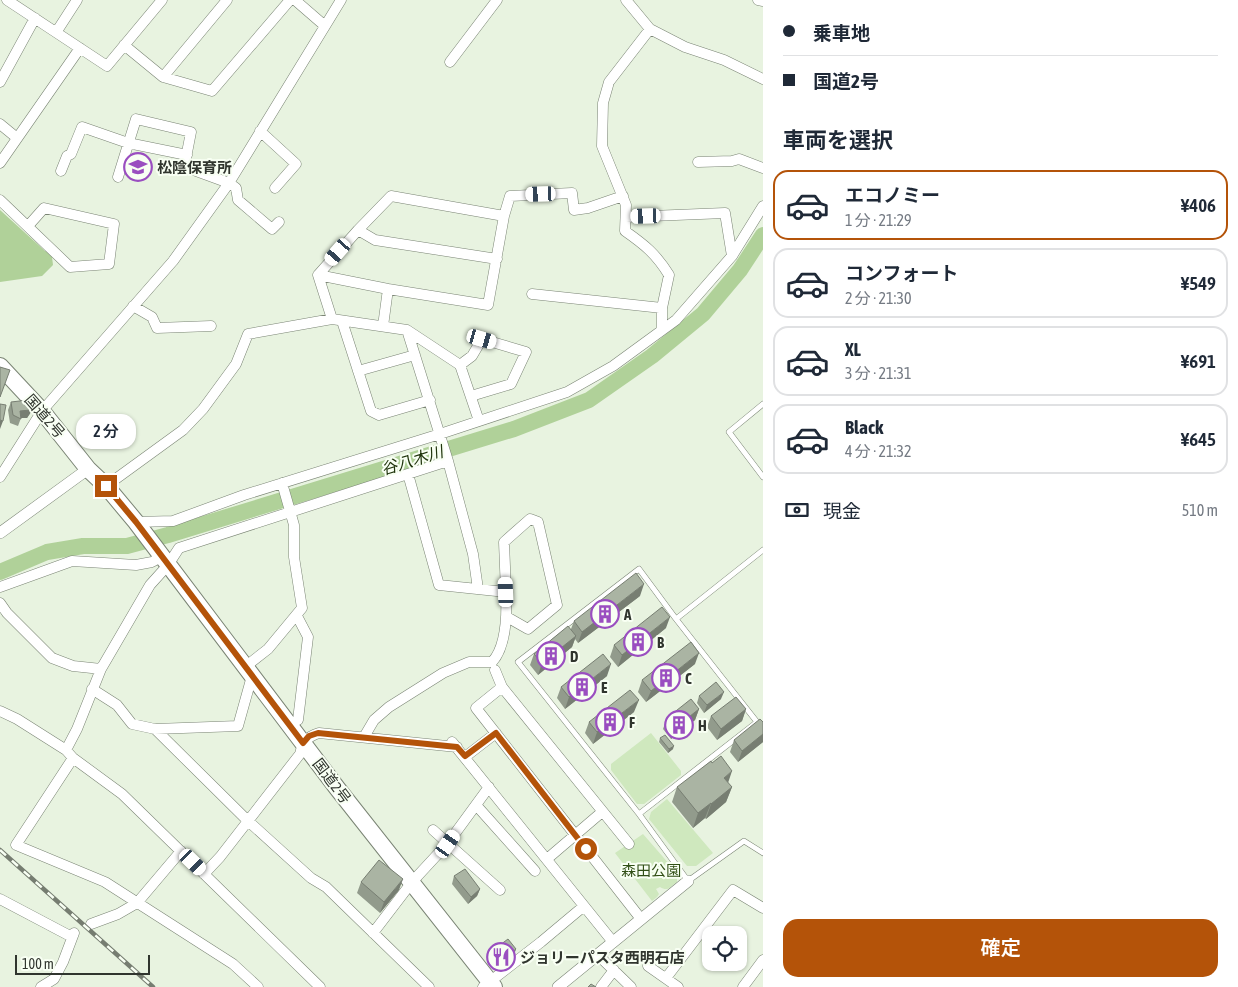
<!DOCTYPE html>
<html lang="ja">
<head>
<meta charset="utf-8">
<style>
	body { margin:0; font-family:"Asap Condensed","Noto Sans JP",sans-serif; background:#f6f6f7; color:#1f2937; height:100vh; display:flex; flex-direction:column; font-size:19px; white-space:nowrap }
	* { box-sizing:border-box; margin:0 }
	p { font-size:16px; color:#747a83 }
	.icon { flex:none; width:28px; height:28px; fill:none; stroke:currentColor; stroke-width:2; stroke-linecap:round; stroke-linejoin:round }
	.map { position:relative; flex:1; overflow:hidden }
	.side { display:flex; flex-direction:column; background:#fff; width:475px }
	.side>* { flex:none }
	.top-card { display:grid; align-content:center; height:110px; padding:0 20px; background:#fff }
	.fabs { position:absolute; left:702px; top:926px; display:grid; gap:10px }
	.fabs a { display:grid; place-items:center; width:45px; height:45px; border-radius:10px; background:#fff; box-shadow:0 1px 4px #0004; font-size:25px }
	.scale { position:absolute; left:15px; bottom:12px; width:135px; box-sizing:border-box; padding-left:5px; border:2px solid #30352e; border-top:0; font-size:14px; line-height:18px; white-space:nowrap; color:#30352e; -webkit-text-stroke:4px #f8fff3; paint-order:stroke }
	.end { position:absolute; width:22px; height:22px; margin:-11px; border:6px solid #b45309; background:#fff; box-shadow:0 0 0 2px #fff }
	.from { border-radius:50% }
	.bubble { position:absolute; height:35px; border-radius:15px; background:#fff; box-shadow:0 1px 4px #0004; font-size:16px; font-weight:600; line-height:35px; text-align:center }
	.car { position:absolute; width:15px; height:30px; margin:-15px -8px; border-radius:6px; box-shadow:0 0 4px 1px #0007; background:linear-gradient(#fff 24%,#345 0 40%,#fff 0 76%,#345 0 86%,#fff 0) }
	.top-card b { display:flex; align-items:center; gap:18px; height:48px; font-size:19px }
	.top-card b+b { border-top:1px solid #e0e1e3 }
	.top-card i { width:12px; height:12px; background:#1f2937 }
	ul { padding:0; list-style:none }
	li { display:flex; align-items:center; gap:15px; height:70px; margin:0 10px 8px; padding:0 10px; border:2px solid #e0e1e3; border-radius:15px }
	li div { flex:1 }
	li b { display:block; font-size:19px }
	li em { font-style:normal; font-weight:600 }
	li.active { border-color:#b45309 }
	li>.icon { width:45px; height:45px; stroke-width:1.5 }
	h2 { padding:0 20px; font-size:22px; line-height:60px }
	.pay { display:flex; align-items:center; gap:12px; height:55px; padding:0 20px; font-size:19px }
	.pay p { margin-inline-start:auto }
	.button { display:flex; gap:10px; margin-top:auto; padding:10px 20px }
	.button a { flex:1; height:58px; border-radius:15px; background:#b45309; color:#fff; font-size:20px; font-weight:600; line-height:58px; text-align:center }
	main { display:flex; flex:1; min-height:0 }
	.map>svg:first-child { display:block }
	.green { fill:#cfe8be }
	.water { fill:#b0d199 }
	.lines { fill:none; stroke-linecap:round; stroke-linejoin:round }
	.river { stroke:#b0d199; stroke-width:16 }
	.service-casing { stroke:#7a8474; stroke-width:6 }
	.minor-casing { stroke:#7a8474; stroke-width:11 }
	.tertiary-casing { stroke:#7a8474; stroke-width:12 }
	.trunk-casing { stroke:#7a8474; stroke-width:18 }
	.service { stroke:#fff; stroke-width:5 }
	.minor { stroke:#fff; stroke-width:10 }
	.tertiary { stroke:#fff; stroke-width:11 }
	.trunk { stroke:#fff; stroke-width:16 }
	.rail-casing { stroke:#767d71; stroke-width:4.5 }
	.rail { stroke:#f8fff3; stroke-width:2.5; stroke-dasharray:8; stroke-linecap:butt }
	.wall { fill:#929b8c }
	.shaded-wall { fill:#777e72 }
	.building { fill:#aab4a3; stroke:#777e72 }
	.route { stroke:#b45309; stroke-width:6 }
	.labels { text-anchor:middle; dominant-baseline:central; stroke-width:4; stroke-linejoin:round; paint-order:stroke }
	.poi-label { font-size:15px; font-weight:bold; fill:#30352e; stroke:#f8fff3; text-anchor:start }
	.street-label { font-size:15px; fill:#30352e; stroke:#f8fff3 }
	.park-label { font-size:15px; fill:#314f16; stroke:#f8fff3 }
	.water-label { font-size:16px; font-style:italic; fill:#20350d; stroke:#f8fff3 }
</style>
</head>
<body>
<main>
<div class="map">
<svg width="763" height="987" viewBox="0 0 763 987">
	<rect width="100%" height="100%" fill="#e8f3e0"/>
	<path class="green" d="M651,733L681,771V775L644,804H637L611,770V764Z
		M667,799L713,853L696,866H687L649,819L651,812Z
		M643,834L677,873V882C670,887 668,892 660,887L656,889L659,894L657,897L652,901L615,853Z"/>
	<path class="water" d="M0,210L45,251L48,252L52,257L53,265L42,276L0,282Z"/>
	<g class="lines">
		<path class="river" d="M0,572L47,552L83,546H127L168,535L514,429L589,400L652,356L703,314L740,270L763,235"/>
		<defs>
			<path id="service" d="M763,404L729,432L763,477
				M676,619L639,569L518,662L639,814L688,881L744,841L763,853
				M639,814L757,722L676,619L763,550"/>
			<path id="minor" d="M7,0L107,66L162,0
				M295,0L325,26
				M626,0L650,29L685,47L724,60L763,79
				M758,0L763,1
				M650,29L609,82L603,103L602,146L626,205L625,231C645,245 656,254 669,275L662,308V330
				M57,31L77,0
				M124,45L163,77L212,91L290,0
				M450,62L497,0
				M163,77L227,0
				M0,82L35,18
				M0,124L17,138
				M260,131L296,164L275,188
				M698,162L732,161L739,159L763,168
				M0,163L80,48
				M61,171L67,156L71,154L82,127L128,143L187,155
				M118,177L136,119L191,132L185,163L188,168L229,183L236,188L238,200L272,229L279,222
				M0,200L70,267L109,264L114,224L44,208L28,226
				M626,217L725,213L732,256
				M358,230L375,240L497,259
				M318,275L388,289
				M532,294L662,308
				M133,306L152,317L157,328L211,326
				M332,319L318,275L358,230L391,196L504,216L510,196L572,193L574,210L588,208L623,196
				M342,321L371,411L379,415L430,400
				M383,326L388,289L488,305L504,216
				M407,330L448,461L473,554L478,589
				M460,365L472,356L482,339L526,352L511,384L471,396
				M358,371L415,355
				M0,477L42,411L173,261L229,183L341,0
				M106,486L183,430L203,409L236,364L248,334L332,319L407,330L460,365L479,421
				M136,522L173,521L244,495L440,434L567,392L613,366L676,320L732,256L763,206
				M0,587L72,561L136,565L152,562L161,557
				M506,592L504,542L530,519L538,522L557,605L528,629L507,617
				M0,603L7,613L52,658L73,666L101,669
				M245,667L268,649L302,608L294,557V525L282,483
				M495,670L502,687L629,844
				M502,687L476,708L641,919
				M92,689L117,705L132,724L155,729L238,726L252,676
				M0,711L17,719L66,750L73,758L122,794L320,987
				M289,725L298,720L308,637L297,616
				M155,729L247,820L311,878L326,887L429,987
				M364,737L374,720L389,707L443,673L469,662H492C507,646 507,613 506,592L439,585L408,474
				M452,742L613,942
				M66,750L77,729L101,669L150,585L168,565L179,548L448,461
				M465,757L496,733
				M73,758L16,845L105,882L233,964L258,987
				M476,805L535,871
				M433,830L500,890
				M547,859L602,812
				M204,874L220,857L300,754C303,741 307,737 319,733L457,747
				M0,899L72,937
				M91,924L118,914L137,903L181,851
				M373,933L412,882L448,843L489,787
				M598,955L631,987
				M648,966L678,987
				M666,978L733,890L763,908
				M41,987L54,979L63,962L74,933
				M483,987L541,942L584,906
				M601,987L614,970
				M743,987L763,960"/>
			<path id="tertiary" d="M0,533L88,469
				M558,987L688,881"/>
			<path id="trunk" d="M0,366L42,411L88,469L106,486L136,522L337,788L494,987"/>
		</defs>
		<use href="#service" class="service-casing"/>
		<use href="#minor" class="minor-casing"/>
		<use href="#tertiary" class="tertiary-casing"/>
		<use href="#trunk" class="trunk-casing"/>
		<use href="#service" class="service"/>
		<use href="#minor" class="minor"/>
		<use href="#tertiary" class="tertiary"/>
		<use href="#trunk" class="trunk"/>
		<defs>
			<path id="rail" d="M0,850L153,987"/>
		</defs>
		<use href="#rail" class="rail-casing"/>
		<use href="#rail" class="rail"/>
	</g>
	<path class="wall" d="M11,402L34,405L31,412L27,418H21L18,426L10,423L8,410Z
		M640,596L578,643L575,639L572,647L538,675L530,665L534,654L571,629L574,621Z
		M666,628L618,667L610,657L614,645Z
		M695,664L646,702L638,692L642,680Z
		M607,676L565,709L557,698L561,687Z
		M699,696L721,699L704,713L697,703Z
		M699,709L695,720L671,739L663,729L667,718Z
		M746,709L742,721L717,740L707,727L711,716Z
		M634,712L593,744L585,733L589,722Z
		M763,722V742L738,762L730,752L734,740Z
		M660,738L673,749L668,753L659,742Z
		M728,783L732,787L726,802L706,819L705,818L693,828L672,802L677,787Z
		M454,876L480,889L477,896L468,904L452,884Z
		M361,882L399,890L380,913L357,893Z
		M516,949L513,957L497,969L489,959L492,951Z"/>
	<path class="shaded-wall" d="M34,405L31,412L27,418H20V411Z
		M0,420L3,421L0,429Z
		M644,584L640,596L578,643L582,632Z
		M670,617L666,628L618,667L622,655Z
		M576,636L572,647L538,675L542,663Z
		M699,653L695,664L646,702L651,691Z
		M611,664L607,676L565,709L569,697Z
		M724,692L721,699L704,713L707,705Z
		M639,700L634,712L593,744L597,732Z
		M699,709L695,720L671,739L675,728Z
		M746,709L742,721L717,740L721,729Z
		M763,734V742L738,762L742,751Z
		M674,746L673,749L668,753L669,749Z
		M732,771L727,786L724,778Z
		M732,787L726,802L706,819L711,804Z
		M711,803L705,818L693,828L698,813Z
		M403,879L399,890L380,913L384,902Z
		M480,889L477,896L468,904L471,897Z
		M516,949L513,957L497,969L500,962Z"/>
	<path class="building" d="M0,367L10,370L0,397Z
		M28,400L34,405L30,410L20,411L21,419L13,415L11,402Z
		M0,404L6,405L3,421L0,420Z
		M636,573L644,584L582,632L574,621Z
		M662,607L670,617L622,655L614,645Z
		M568,626L576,636L542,663L534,654Z
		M691,642L699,653L651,691L642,680Z
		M603,654L611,664L569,697L561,687Z
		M716,682L724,692L707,705L699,696Z
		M630,690L639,700L597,732L589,722Z
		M736,697L746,709L721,729L711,716Z
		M691,699L699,709L675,728L667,718Z
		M760,719L763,722V734L742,751L734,740Z
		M665,735L674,746L669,749L660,738Z
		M721,756L732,771L724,778L732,787L711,804V803L698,813L677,787L711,761L712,763Z
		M379,860L403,879L384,902L361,882Z
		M465,869L480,889L471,897L454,876Z
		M508,939L516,949L500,962L492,951Z
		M591,984L596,987H588Z"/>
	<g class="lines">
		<path class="route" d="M106,486L136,522L303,743L309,736L318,733L457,747L465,756L496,733L586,849"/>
	</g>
	<defs>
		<symbol id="school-ring" viewBox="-11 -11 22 22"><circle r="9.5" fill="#f8fff3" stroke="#9a4ec0" stroke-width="1.5"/><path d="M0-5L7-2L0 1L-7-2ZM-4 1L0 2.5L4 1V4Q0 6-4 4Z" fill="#9a4ec0"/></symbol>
		<symbol id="building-ring" viewBox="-11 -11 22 22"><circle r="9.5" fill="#f8fff3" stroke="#9a4ec0" stroke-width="1.5"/><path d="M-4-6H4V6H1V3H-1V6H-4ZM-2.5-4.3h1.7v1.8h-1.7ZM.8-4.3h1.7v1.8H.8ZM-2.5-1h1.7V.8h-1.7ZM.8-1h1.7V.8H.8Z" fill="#9a4ec0"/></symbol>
		<symbol id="restaurant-ring" viewBox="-11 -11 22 22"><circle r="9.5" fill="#f8fff3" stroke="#9a4ec0" stroke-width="1.5"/><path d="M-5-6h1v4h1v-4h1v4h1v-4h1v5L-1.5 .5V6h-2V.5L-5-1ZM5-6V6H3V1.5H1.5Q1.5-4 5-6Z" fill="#9a4ec0"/></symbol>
	</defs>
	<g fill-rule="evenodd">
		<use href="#school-ring" x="122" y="151" width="32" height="32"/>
		<use href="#building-ring" x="589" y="598" width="32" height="32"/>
		<use href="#building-ring" x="622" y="626" width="32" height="32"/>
		<use href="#building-ring" x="535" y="640" width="32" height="32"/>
		<use href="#building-ring" x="650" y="662" width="32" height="32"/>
		<use href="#building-ring" x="566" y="671" width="32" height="32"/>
		<use href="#building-ring" x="594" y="706" width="32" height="32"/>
		<use href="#building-ring" x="663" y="709" width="32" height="32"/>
		<use href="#restaurant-ring" x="485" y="941" width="32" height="32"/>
	</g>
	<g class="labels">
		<g class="poi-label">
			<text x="157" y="167">松陰保育所</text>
			<text x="624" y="614">A</text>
			<text x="657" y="642">B</text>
			<text x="570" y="656">D</text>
			<text x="685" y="678">C</text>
			<text x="601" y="687">E</text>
			<text x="629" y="722">F</text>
			<text x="698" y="725">H</text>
			<text x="520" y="957">ジョリーパスタ西明石店</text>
		</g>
		<g class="street-label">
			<text transform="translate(45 416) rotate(49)">国道2号</text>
			<text transform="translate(332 781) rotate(53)">国道2号</text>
		</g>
		<g class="park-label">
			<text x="651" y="870">森田公園</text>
		</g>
		<g class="water-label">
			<text transform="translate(412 460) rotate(-17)">谷八木川</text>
		</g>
	</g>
</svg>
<div class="fabs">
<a><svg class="icon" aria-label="locate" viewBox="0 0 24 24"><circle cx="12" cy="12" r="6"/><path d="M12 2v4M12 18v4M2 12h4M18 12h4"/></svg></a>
</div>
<div class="scale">100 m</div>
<i class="end from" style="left:586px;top:849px"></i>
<i class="end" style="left:106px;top:486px"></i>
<div class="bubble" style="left:76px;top:414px;width:60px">2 分</div>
<i class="car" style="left:541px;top:194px;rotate:268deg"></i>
<i class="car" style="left:646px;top:216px;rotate:268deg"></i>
<i class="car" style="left:338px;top:252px;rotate:221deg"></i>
<i class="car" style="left:482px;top:339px;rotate:106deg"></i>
<i class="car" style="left:506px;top:592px;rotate:358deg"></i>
<i class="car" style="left:448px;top:844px;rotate:35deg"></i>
<i class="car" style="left:193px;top:862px;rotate:134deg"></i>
</div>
<section class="side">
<div class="top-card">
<b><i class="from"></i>乗車地</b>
<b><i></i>国道2号</b>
</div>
<h2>車両を選択</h2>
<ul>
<li class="active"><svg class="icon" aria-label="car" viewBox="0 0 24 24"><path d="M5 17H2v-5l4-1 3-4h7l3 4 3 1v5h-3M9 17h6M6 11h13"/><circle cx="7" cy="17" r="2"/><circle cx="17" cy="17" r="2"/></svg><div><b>エコノミー</b><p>1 分 · 21:29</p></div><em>¥406</em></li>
<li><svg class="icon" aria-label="car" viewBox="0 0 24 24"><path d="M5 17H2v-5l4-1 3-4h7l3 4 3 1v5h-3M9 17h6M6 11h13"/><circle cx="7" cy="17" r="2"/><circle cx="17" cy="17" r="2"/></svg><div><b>コンフォート</b><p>2 分 · 21:30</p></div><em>¥549</em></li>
<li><svg class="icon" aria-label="car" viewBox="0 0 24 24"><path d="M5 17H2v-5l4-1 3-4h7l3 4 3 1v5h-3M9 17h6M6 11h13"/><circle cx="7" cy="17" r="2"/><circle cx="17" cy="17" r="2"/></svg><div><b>XL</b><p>3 分 · 21:31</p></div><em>¥691</em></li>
<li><svg class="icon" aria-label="car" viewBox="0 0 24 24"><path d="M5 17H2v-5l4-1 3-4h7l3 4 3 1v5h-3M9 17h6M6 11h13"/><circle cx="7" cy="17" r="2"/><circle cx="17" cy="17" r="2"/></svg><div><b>Black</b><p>4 分 · 21:32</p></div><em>¥645</em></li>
</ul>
<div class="pay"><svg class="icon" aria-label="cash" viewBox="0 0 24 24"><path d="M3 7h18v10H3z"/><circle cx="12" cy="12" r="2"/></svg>現金<p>510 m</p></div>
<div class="button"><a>確定</a></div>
</section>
</main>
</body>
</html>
